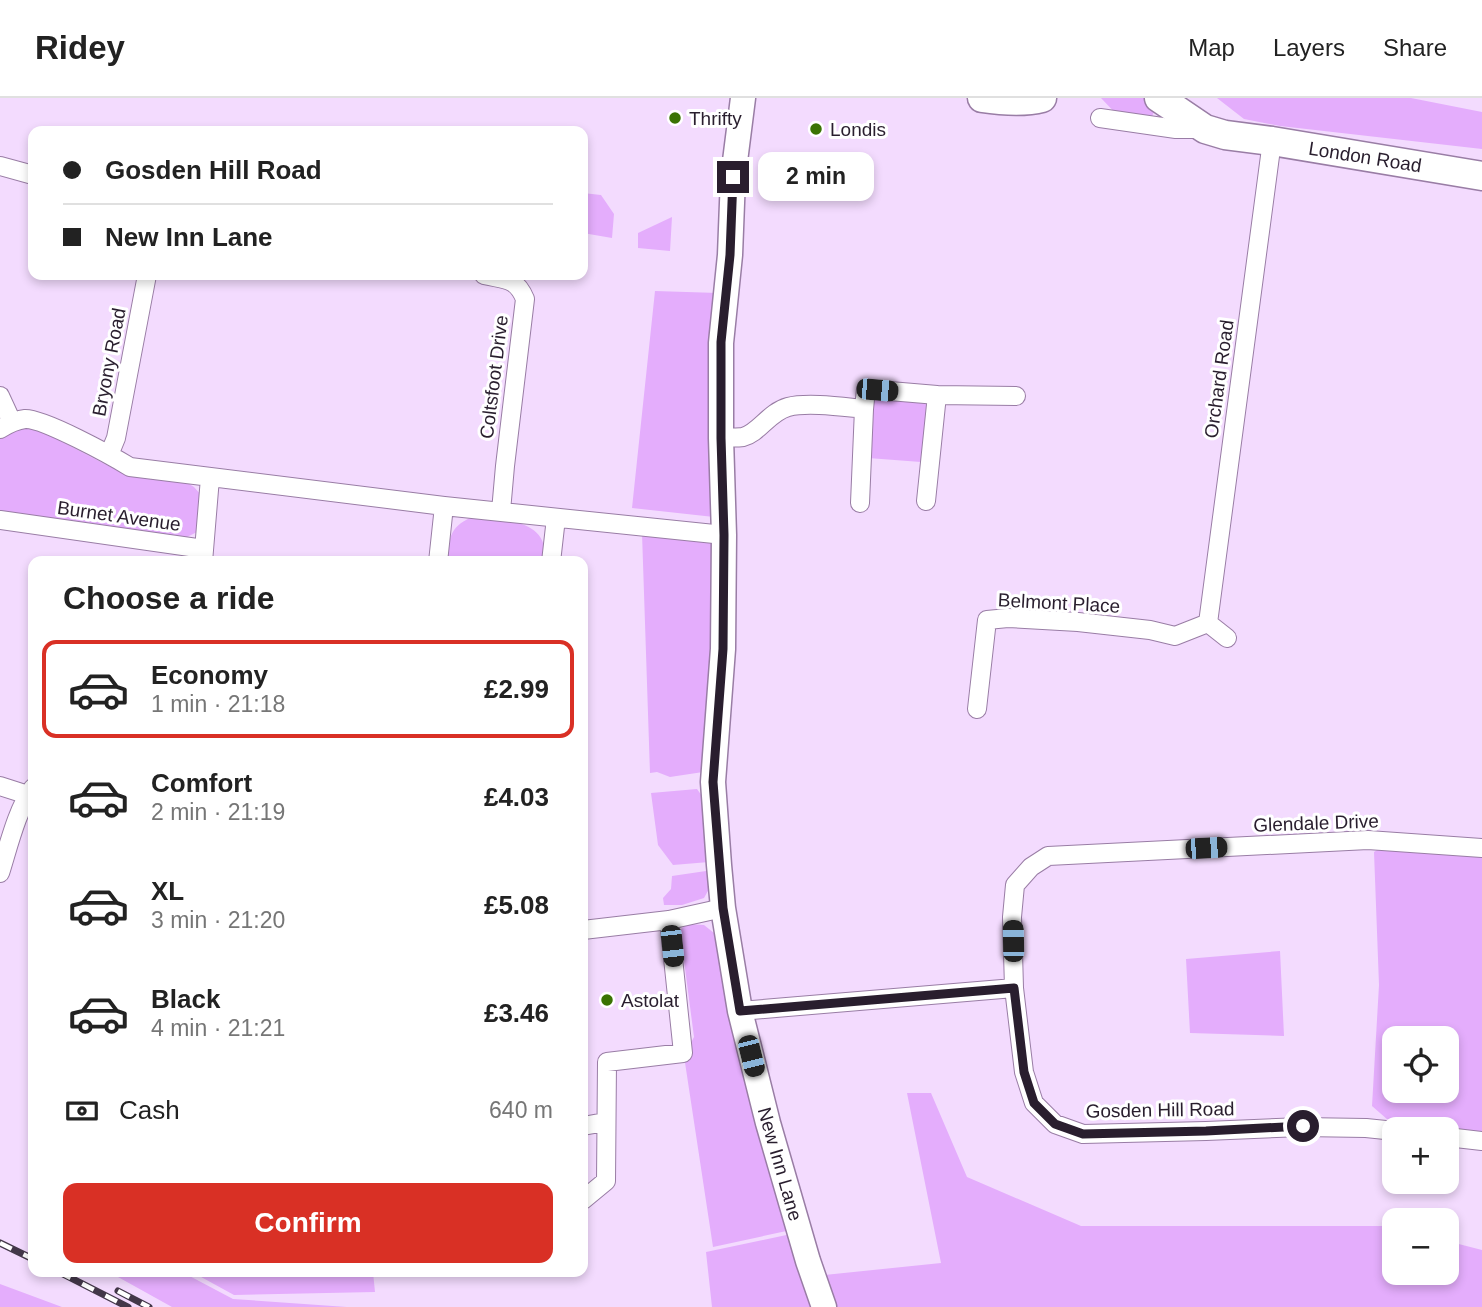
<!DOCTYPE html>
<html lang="en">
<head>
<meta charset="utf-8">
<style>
	body { margin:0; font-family:Arial,sans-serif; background:#f6f6f6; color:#222; height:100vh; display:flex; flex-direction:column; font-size:26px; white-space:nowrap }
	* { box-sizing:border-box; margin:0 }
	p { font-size:23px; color:#767676 }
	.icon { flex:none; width:38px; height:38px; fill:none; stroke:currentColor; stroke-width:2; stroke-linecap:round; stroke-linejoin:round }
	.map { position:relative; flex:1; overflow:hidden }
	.details { position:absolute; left:28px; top:458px; width:560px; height:721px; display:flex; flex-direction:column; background:#fff; border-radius:14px; box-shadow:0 4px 10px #0003 }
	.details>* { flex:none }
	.hud { position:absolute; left:28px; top:28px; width:560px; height:154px; border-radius:14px; box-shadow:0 4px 10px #0003; display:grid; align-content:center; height:154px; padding:0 35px; background:#fff }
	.buttons { position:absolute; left:1382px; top:928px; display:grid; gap:14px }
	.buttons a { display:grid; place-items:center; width:77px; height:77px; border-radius:14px; background:#fff; box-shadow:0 4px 10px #0003; font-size:35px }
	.end { position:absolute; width:32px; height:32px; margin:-16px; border:9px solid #291e2e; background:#fff; box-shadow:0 0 0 4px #fff }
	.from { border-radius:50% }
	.bubble { position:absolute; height:49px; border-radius:14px; background:#fff; box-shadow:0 4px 10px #0003; font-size:23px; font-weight:700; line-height:49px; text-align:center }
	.car { position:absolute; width:21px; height:42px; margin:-21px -10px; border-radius:9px; box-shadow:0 0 5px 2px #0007; background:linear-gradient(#222 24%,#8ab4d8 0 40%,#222 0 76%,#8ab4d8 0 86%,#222 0) }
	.hud b { display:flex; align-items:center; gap:24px; height:66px; font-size:26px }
	.hud b+b { border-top:2px solid #e0e0e0 }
	.hud i { width:18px; height:18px; background:#222 }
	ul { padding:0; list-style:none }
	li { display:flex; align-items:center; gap:21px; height:98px; margin:0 14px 10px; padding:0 21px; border:4px solid transparent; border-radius:14px }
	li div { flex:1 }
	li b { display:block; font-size:26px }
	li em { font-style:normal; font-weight:700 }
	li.current { border-color:#d93025 }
	li>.icon { width:63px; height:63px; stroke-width:1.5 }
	h2 { padding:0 35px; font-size:32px; line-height:84px }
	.pay { display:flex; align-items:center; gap:18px; height:77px; padding:0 35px; font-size:26px }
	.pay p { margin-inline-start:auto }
	.action { display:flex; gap:14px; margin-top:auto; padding:14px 35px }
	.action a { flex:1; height:80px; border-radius:14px; background:#d93025; color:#fff; font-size:28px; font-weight:700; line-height:80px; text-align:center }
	header { display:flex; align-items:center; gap:42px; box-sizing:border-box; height:98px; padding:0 35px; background:#fff; border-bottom:2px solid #e0e0e0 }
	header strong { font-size:33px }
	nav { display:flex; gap:38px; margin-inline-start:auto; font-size:24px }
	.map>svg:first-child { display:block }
	.green { fill:#e4adfc; fill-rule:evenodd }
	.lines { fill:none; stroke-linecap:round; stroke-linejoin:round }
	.minor-casing { stroke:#997da5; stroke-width:20 }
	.secondary-casing { stroke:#997da5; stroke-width:27 }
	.primary-casing { stroke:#997da5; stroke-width:31 }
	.minor { stroke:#fff; stroke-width:18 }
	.secondary { stroke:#fff; stroke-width:24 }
	.primary { stroke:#fff; stroke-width:28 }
	.rail-casing { stroke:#433749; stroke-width:7 }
	.rail { stroke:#fff; stroke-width:4.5; stroke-dasharray:13; stroke-linecap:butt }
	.route { stroke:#291e2e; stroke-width:9 }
	.poi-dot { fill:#3a7303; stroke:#fff; stroke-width:2.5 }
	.labels { text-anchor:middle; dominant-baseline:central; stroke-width:6; stroke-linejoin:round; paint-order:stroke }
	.poi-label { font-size:19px; fill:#291e2e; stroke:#fff; text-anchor:start }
	.street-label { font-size:19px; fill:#291e2e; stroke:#fff }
</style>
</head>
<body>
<header>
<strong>Ridey</strong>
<nav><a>Map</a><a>Layers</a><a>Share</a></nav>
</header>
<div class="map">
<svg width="1482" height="1209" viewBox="0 0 1482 1209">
	<rect width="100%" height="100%" fill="#f3dbfe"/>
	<path class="green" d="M1101,0H1145L1157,7L1150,23L1120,20Z
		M1217,0H1411L1482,14V51L1280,28L1244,21Z
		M583,95L601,97L614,116L612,140L583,135Z
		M672,119L670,153L638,150V135Z
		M655,193L718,195L714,419L632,410Z
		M875,299H917L926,306L925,344L921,364L868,360L870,308Z
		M25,328L43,334L128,378L186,384L194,389L202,398L199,433L183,441L3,416L0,413V341L11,333Z
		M476,418C507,424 549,420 545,464H446C449,440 450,426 476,418Z
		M642,435L710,439L717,449L703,674L670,679L657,674L650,675Z
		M697,691L702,698L709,764L673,767L658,747L651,695Z
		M1385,747L1482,755V1036L1388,1022L1372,1008L1379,887L1374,754ZM1395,940H1447V992H1395Z
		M706,773L712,779L709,791L704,800L682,807H664L663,800L671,791L672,778Z
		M687,826L704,827L714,835L735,932L791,1132L713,1149L684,958L694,939L680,832Z
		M1280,853L1284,938L1190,935L1186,861Z
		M907,995H931L967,1079L1081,1128H1383L1395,1131V1174H1447V1143L1482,1152V1209H712L706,1154L791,1136L805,1179L941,1165Z
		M109,1174H182L233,1201L347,1209H172Z
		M192,1174H373L375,1194L234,1197Z
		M0,1186L62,1209H0Z"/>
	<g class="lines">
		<defs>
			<path id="minor" d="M1100,20L1176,31H1202
				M0,68L33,77
				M484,177C505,182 516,179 525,201L505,368L501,413
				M0,298L12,324
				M0,331C8,326 16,322 25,321C43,320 112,358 130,369L444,408L724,437
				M721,340C728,339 736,340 743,339C759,335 769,314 788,309C808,304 843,309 864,311L866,291L937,297L1016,298
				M109,357L116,340L147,177
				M926,403L937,297
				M860,405L864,311
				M0,422L204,451
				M203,464L210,380
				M438,464L444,408
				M551,464L556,420
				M1208,525L1272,43
				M977,611L987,522L1008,520L1078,524L1150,532L1175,538L1208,525L1227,540
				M0,688L28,697
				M0,775C8,750 17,711 33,690
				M583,832L669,822L723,810
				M740,913L1014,890
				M583,1028L605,1024
				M1395,1033L1366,1030L1302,1029L1206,1033L1083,1036L1055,1026L1034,1005L1024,974L1014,890L1012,819L1015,787L1031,769L1048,758L1368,742L1482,750
				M1447,1039L1482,1043
				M583,1102L606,1083L607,964L683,955L669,822"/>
			<path id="secondary" d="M743,0L733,79L730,157L721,245V340L724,437L723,551L713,684L719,767L723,810L740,913L768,1025L808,1163L824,1209"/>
			<path id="primary" d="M982,0C1002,3 1023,5 1042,0
				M1159,0L1205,31L1225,37L1272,43L1482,78"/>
		</defs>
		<use href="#minor" class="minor-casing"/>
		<use href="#secondary" class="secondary-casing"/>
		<use href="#primary" class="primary-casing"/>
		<use href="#minor" class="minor"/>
		<use href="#secondary" class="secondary"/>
		<use href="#primary" class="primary"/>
		<defs>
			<path id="rail" d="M0,1145L33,1161
				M59,1174L128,1209
				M118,1193L149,1209"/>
		</defs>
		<use href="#rail" class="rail-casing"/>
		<use href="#rail" class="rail"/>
	</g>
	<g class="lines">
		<path class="route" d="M733,79L730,157L721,244V340L724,437L723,551L713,684L723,810L740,913L1014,890L1024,974L1034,1005L1055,1026L1083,1036L1206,1033L1303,1028"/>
	</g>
	<g class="poi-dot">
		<circle cx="675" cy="20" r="7"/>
		<circle cx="816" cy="31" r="7"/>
		<circle cx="607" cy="902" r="7"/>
	</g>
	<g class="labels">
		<g class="poi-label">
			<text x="689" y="20">Thrifty</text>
			<text x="830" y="31">Londis</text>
			<text x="621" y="902">Astolat</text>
		</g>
		<g class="street-label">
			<text transform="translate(1365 59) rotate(9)">London Road</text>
			<text transform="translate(109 264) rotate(-79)">Bryony Road</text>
			<text transform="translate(494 279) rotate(-83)">Coltsfoot Drive</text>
			<text transform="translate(1219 281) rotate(-82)">Orchard Road</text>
			<text transform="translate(119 418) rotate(8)">Burnet Avenue</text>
			<text transform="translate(1059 505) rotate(3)">Belmont Place</text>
			<text transform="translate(1316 725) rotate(-2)">Glendale Drive</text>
			<text transform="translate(1160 1012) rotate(-1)">Gosden Hill Road</text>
			<text transform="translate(780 1066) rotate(74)">New Inn Lane</text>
		</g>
	</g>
</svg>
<div class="buttons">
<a><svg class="icon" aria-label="locate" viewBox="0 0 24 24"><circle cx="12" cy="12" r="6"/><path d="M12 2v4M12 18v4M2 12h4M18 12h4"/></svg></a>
<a>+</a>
<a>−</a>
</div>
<i class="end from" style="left:1303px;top:1028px"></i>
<i class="end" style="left:733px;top:79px"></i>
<div class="bubble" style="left:758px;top:54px;width:116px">2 min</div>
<i class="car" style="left:877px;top:292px;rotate:95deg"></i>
<i class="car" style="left:1206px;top:750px;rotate:87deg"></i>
<i class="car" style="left:1013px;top:843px;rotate:359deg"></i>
<i class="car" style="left:672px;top:848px;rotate:174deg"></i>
<i class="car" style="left:751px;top:958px;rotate:166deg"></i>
<div class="hud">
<b><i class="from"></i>Gosden Hill Road</b>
<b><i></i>New Inn Lane</b>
</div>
<section class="details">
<h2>Choose a ride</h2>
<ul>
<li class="current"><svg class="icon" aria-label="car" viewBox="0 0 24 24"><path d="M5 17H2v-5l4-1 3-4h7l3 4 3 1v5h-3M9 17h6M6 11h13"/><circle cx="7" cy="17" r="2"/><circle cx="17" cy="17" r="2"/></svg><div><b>Economy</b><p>1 min · 21:18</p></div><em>£2.99</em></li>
<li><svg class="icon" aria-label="car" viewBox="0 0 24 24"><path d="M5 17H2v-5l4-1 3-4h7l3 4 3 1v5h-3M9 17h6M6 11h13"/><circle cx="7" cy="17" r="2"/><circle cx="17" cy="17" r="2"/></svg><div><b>Comfort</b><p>2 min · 21:19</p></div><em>£4.03</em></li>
<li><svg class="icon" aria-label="car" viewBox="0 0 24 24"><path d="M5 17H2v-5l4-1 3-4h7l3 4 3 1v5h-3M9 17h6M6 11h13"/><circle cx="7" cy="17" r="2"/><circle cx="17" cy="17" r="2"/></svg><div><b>XL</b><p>3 min · 21:20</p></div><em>£5.08</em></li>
<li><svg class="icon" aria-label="car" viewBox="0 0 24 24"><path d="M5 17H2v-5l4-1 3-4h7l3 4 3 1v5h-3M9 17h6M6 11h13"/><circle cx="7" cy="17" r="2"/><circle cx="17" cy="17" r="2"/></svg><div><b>Black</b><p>4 min · 21:21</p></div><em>£3.46</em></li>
</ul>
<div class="pay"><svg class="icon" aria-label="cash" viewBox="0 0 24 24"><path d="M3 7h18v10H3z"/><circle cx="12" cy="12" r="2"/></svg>Cash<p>640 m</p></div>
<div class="action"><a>Confirm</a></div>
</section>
</div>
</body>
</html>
